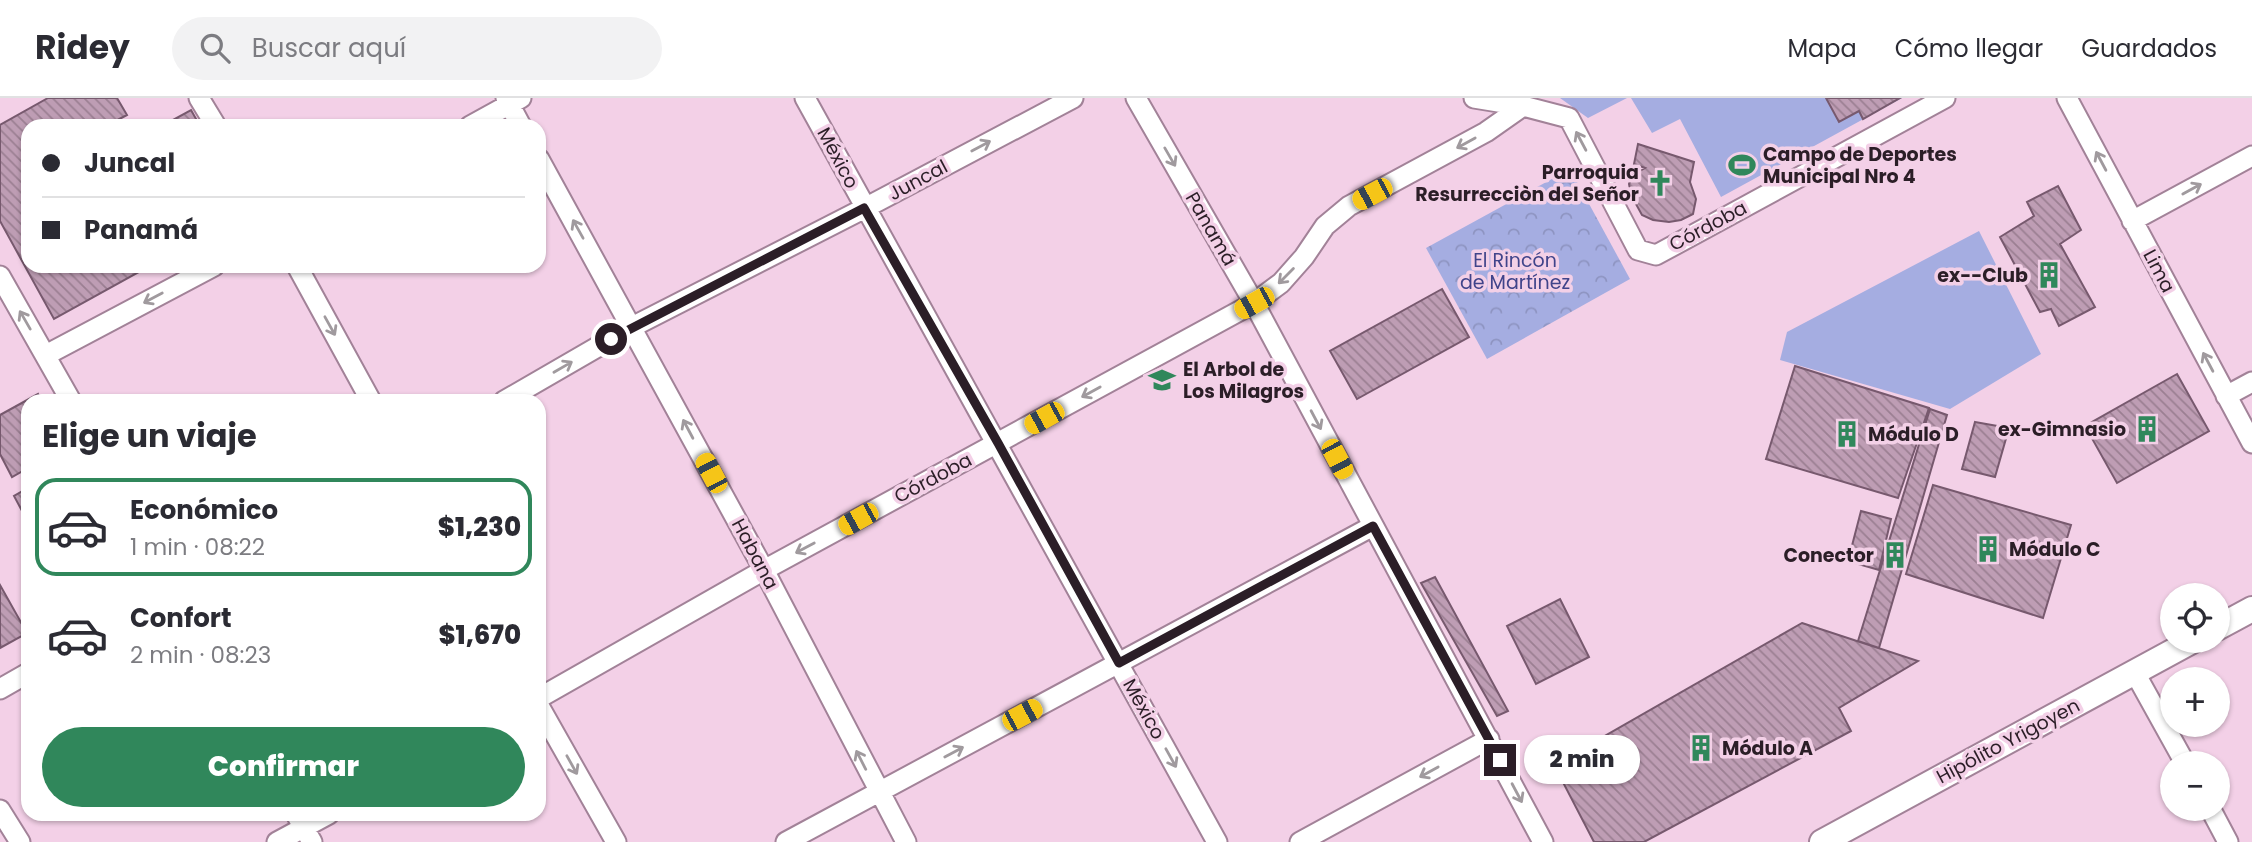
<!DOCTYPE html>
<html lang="es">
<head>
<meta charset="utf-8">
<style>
	body { margin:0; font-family:Poppins,sans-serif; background:#f2f2f3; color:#2b2b33; height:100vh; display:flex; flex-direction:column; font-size:26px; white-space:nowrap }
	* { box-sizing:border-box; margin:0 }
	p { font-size:23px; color:#7c7c81 }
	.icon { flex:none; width:38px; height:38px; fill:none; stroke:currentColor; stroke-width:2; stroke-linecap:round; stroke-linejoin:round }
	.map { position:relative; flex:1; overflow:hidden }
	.sheet { position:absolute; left:21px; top:296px; width:525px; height:427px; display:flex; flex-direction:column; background:#fff; border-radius:21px; box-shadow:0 2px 5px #0004 }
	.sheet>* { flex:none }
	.hud { position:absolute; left:21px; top:21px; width:525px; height:154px; border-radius:21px; box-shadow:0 2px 5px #0004; display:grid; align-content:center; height:154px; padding:0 21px; background:#fff }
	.tools { position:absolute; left:2160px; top:485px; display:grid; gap:14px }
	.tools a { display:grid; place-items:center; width:70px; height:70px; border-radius:50%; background:#fff; box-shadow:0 2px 5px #0004; font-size:35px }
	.end { position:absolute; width:32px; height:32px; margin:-16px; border:9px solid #2b1e27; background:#fff; box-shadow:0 0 0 4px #fff }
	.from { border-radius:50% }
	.bubble { position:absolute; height:49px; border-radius:24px; background:#fff; box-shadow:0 2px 5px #0004; font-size:23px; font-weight:800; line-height:49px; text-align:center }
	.car { position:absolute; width:21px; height:42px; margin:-21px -10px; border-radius:9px; box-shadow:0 0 5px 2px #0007; background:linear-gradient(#f5c518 24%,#345 0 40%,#f5c518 0 76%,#345 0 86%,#f5c518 0) }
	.hud b { display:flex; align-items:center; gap:24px; height:66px; font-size:26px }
	.hud b+b { border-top:2px solid #e1e1e2 }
	.hud i { width:18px; height:18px; background:#2b2b33 }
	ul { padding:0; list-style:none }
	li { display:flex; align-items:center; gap:21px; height:98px; margin:0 14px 10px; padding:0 7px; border:4px solid transparent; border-radius:21px }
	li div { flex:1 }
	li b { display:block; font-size:26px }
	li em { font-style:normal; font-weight:800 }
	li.active { border-color:#30875b }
	li>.icon { width:63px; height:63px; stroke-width:1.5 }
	h2 { padding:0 21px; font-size:32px; line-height:84px }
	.button { display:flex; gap:14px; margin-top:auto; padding:14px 21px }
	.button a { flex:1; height:80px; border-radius:42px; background:#30875b; color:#fff; font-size:28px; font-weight:800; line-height:80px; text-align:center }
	header { display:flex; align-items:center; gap:42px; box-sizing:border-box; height:98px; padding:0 35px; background:#fff; border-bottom:2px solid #e1e1e2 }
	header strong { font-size:33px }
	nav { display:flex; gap:38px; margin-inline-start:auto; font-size:24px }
	.search { width:490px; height:63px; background:#f2f2f3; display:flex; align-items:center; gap:18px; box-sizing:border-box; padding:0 24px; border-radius:38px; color:#7c7c81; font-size:26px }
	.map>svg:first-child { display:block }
	.grass { fill:#a5ade1 }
	.park { fill:url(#park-crowns) }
	.building { fill:url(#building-back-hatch); stroke:#77596e; stroke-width:2 }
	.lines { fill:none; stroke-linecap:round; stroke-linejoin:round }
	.minor-casing { stroke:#a28298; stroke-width:23 }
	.tertiary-casing { stroke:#a28298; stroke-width:28 }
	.minor { stroke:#fff; stroke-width:19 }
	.tertiary { stroke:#fff; stroke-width:24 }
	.oneway { stroke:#a09a9e }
	.route { stroke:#2b1e27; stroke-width:9 }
	.labels { text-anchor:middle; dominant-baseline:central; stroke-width:7; stroke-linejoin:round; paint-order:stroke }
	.poi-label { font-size:19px; font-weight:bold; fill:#2b1e27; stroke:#f3d0e7; text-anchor:start }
	.street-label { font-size:19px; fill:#2b1e27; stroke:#f3d0e7 }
	.park-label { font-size:19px; fill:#40448a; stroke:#f3d0e7 }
</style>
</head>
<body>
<header>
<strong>Ridey</strong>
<div class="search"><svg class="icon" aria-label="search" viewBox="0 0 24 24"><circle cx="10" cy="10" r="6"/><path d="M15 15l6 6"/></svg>Buscar aquí</div>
<nav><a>Mapa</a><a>Cómo llegar</a><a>Guardados</a></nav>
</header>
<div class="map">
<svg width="2252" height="744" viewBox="0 0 2252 744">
	<defs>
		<pattern id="park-crowns" width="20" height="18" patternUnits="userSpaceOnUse" patternTransform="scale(1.75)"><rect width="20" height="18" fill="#a5ade1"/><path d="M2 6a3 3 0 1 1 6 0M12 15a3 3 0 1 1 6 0" fill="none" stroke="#8e94c1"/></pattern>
		<pattern id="building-back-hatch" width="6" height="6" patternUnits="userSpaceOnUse" patternTransform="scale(1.75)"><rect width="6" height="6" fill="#be9db4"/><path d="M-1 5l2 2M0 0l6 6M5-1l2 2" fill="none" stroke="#9b7f92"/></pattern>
	</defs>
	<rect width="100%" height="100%" fill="#f3d0e7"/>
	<path class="grass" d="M1560,0H1627L1588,20Z
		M1631,0H1902L1721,99L1680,21L1652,35Z
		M1979,133L2041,256L1950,311L1780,262L1787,234Z"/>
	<path class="park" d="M1570,71L1630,181L1487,261L1426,150Z"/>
	<path class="building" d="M48,0H117L127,17L106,28H28V168L148,169L54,221L0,123V27Z
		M1826,0H1900L1863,21L1859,13L1839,24Z
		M191,12L200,28H162Z
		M1638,46L1694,64L1690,84L1696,101L1693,116L1681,122L1669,124L1653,122L1642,117L1631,97L1629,86L1634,76L1645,70L1634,66Z
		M2058,88L2081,132L2060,146L2095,209L2059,228L2051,211L2040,214L2000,139L2034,118L2027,104Z
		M1442,191L1469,239L1357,301L1330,253Z
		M1795,268L1929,310L1898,400L1766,361Z
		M2177,276L2209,333L2117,385L2085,328Z
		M38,296L41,303H28V370L12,379L0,356V317Z
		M1930,311L1947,317L1879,550L1858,543Z
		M1975,324L2009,330L1995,379L1962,371Z
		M1933,387L2071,427L2043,520L1906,476Z
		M28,390V424L14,398Z
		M1861,413L1891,421L1879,472L1848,463Z
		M1435,479L1508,613L1497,618L1421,485Z
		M0,487L27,535L0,550Z
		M1560,501L1589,559L1536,586L1507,528Z
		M1802,525L1918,563L1839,610L1851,633L1644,744H1594L1554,667Z"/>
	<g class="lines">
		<defs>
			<path id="minor" d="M199,0L216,28
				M506,0L521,28
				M805,0L1217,744
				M1136,0L1254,205L1543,744
				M1474,0L1523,8L1569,20L1638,152L1656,157L1945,0
				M2067,0L2252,345
				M470,28L521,0
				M539,61L764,472L906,744
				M2132,123L2252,58
				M297,168L371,303
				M0,178L71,303
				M46,257L214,168
				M2226,298L2252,284
				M504,303L632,229L865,110L1073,0
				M2135,575L2185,665
				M0,591L28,575
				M539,600L764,472L1254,205L1281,185L1304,159L1325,128L1349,108L1486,34L1523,8
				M539,608L616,744
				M2210,710L2228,744
				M0,712L20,744
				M296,716L312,744
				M277,744L329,716
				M786,744L1373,428
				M1300,744L1489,641"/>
			<path id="tertiary" d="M2217,530L2252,511
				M1822,744L2194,542"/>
		</defs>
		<use href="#minor" class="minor-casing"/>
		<use href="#tertiary" class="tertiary-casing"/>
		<use href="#minor" class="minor"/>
		<use href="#tertiary" class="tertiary"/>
	</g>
	<defs><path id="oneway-shaft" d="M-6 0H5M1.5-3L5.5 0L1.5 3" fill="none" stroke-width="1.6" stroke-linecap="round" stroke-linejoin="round" transform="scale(1.75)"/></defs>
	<g class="oneway">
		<use href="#oneway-shaft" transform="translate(1581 43) rotate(-118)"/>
		<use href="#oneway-shaft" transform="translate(1466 45) rotate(151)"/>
		<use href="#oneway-shaft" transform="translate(981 48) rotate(-28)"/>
		<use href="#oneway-shaft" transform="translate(1170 59) rotate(60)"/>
		<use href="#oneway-shaft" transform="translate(2101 63) rotate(-118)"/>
		<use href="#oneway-shaft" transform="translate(2192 91) rotate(-29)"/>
		<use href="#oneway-shaft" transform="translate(578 131) rotate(-119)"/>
		<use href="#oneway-shaft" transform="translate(1286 178) rotate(135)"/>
		<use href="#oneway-shaft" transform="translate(153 200) rotate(152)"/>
		<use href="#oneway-shaft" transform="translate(25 222) rotate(-120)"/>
		<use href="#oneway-shaft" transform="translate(330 228) rotate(61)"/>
		<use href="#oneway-shaft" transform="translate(2208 264) rotate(-118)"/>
		<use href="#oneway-shaft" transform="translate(563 269) rotate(-30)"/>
		<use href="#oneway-shaft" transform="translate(1091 294) rotate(151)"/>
		<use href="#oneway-shaft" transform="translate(1316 322) rotate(62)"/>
		<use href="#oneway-shaft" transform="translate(688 331) rotate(-118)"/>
		<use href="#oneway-shaft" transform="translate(805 450) rotate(152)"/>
		<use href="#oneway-shaft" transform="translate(954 654) rotate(-28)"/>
		<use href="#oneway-shaft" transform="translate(1171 660) rotate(61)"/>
		<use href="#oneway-shaft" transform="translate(861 662) rotate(-117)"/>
		<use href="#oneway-shaft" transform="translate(572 667) rotate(61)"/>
		<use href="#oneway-shaft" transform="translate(1429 674) rotate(151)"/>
		<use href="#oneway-shaft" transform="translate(1517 695) rotate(62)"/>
	</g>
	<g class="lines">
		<path class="route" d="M611,241L864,110L998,345L1119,565L1373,428L1500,662"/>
	</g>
	<defs>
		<symbol id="stadium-bare" viewBox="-9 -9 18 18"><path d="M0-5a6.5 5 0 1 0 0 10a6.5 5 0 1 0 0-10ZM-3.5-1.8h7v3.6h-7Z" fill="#30875b" stroke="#f3d0e7" stroke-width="2.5" paint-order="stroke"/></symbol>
		<symbol id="church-bare" viewBox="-9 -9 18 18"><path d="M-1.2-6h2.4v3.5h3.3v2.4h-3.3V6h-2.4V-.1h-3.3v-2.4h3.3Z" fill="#30875b" stroke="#f3d0e7" stroke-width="2.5" paint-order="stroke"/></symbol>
		<symbol id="building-bare" viewBox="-9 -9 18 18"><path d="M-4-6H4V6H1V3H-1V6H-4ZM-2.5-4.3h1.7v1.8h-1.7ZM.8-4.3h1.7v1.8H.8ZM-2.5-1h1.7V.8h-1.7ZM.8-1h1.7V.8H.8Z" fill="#30875b" stroke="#f3d0e7" stroke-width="2.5" paint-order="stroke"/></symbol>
		<symbol id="school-bare" viewBox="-9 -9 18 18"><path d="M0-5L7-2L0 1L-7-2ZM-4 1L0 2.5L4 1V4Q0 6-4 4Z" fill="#30875b" stroke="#f3d0e7" stroke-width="2.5" paint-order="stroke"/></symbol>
	</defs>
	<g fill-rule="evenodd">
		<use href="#stadium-bare" x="1723" y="48" width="38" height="38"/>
		<use href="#church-bare" x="1641" y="66" width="38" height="38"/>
		<use href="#building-bare" x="2030" y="158" width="38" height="38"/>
		<use href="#school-bare" x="1143" y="263" width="38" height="38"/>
		<use href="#building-bare" x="2128" y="312" width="38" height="38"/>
		<use href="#building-bare" x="1828" y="317" width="38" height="38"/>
		<use href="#building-bare" x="1969" y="432" width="38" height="38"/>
		<use href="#building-bare" x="1876" y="438" width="38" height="38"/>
		<use href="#building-bare" x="1682" y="631" width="38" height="38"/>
	</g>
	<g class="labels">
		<g class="poi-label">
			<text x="1763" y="56">Campo de Deportes<tspan x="1763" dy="22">Municipal Nro 4</tspan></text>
			<text x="1639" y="74" text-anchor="end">Parroquia<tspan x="1639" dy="22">Resurrecciòn del Señor</tspan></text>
			<text x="2028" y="177" text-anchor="end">ex--Club</text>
			<text x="1183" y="271">El Arbol de<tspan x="1183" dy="22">Los Milagros</tspan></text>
			<text x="2126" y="331" text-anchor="end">ex-Gimnasio</text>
			<text x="1868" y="336">Módulo D</text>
			<text x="2009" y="451">Módulo C</text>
			<text x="1874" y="457" text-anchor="end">Conector</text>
			<text x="1722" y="650">Módulo A</text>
		</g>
		<g class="street-label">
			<text transform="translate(838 60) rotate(62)">México</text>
			<text transform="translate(918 82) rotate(-28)">Juncal</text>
			<text transform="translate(1708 128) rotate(-28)">Córdoba</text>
			<text transform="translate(1211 131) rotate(60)">Panamá</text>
			<text transform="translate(2159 173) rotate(62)">Lima</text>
			<text transform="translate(933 380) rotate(-28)">Córdoba</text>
			<text transform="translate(755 456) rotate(62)">Habana</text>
			<text transform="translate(1144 611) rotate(61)">México</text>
			<text transform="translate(2008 643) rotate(-28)">Hipólito Yrigoyen</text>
		</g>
		<g class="park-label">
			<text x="1515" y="162">El Rincón<tspan x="1515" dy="22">de Martínez</tspan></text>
		</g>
	</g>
</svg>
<div class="tools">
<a><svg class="icon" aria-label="locate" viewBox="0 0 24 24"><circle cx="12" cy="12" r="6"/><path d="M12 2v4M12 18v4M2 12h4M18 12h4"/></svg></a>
<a>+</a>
<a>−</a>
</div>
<i class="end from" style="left:611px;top:241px"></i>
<i class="end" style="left:1500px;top:662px"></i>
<div class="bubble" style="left:1524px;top:637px;width:116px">2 min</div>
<i class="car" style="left:1372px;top:96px;rotate:242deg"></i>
<i class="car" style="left:1254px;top:205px;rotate:241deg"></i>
<i class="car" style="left:1044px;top:320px;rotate:241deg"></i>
<i class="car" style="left:1337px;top:361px;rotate:152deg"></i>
<i class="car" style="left:711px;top:375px;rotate:332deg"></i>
<i class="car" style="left:858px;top:421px;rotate:241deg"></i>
<i class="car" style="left:1022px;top:617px;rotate:62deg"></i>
<div class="hud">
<b><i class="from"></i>Juncal</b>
<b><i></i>Panamá</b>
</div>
<section class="sheet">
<h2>Elige un viaje</h2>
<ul>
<li class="active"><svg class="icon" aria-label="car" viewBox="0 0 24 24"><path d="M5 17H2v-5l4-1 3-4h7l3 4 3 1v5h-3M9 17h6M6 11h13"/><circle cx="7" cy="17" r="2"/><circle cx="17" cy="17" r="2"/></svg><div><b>Económico</b><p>1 min · 08:22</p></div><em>$1,230</em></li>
<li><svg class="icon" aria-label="car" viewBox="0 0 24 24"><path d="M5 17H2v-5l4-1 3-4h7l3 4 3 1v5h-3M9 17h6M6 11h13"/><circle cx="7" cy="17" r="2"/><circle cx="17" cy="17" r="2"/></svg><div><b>Confort</b><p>2 min · 08:23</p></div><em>$1,670</em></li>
</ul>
<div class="button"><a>Confirmar</a></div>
</section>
</div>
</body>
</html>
